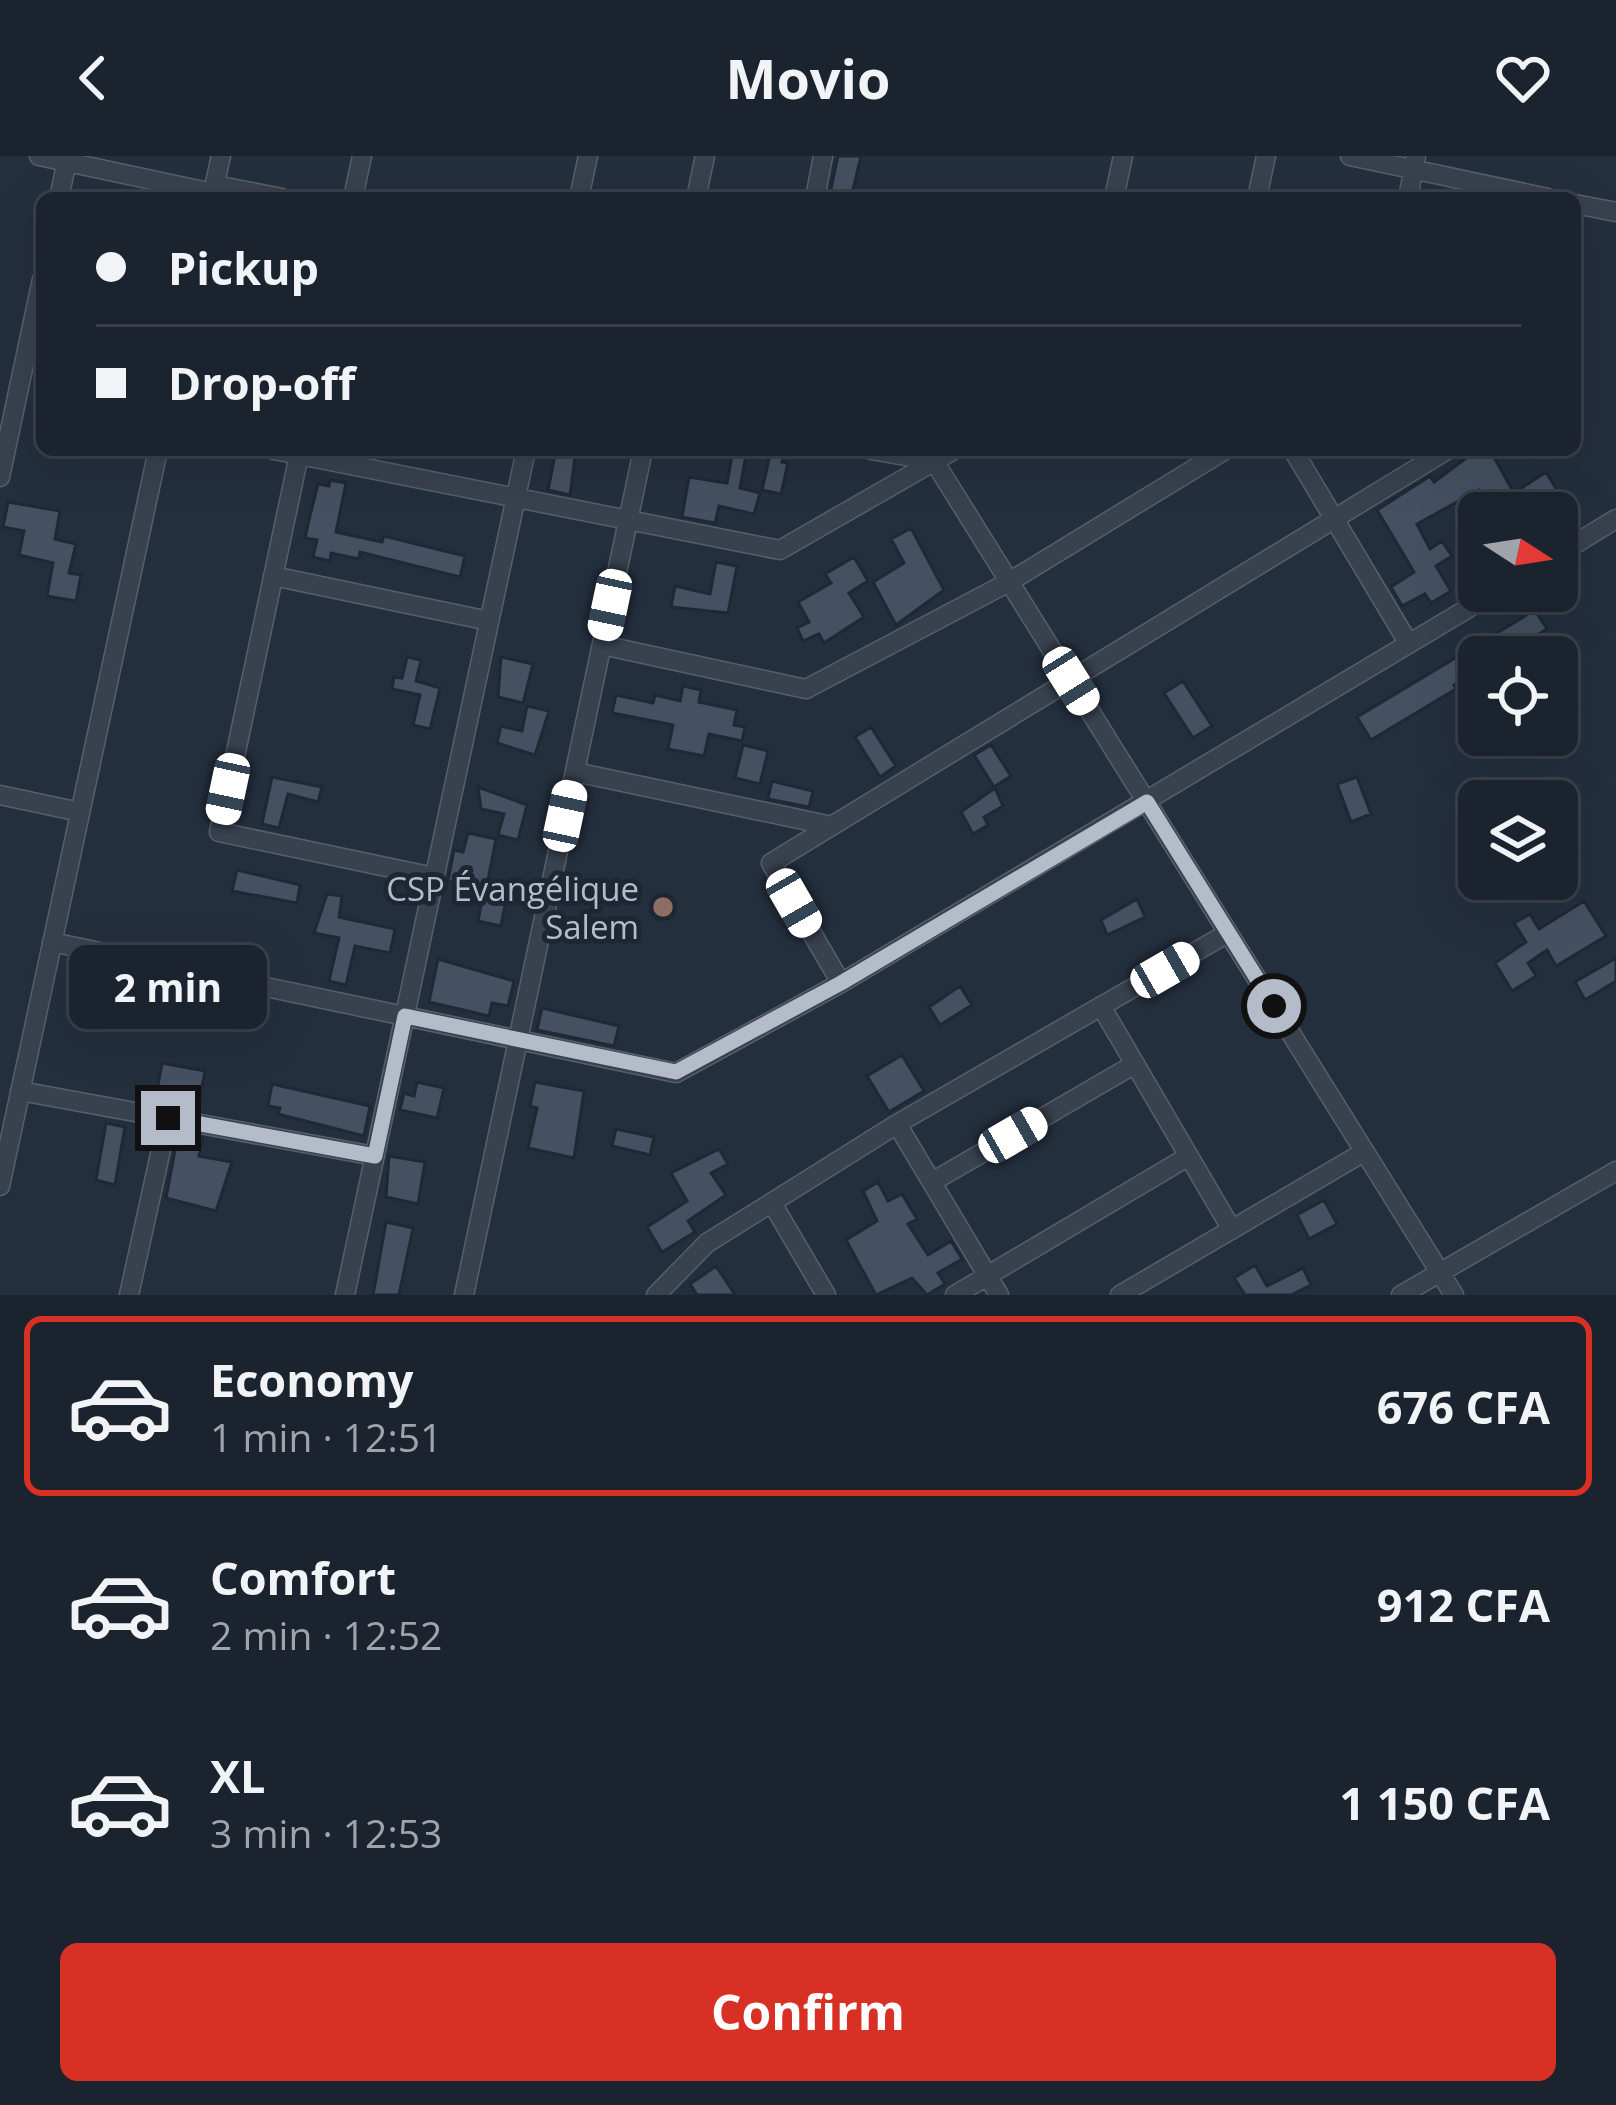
<!DOCTYPE html>
<html lang="en">
<head>
<meta charset="utf-8">
<style>
	body { margin:0; font-family:"Open Sans",sans-serif; background:#282f3a; color:#f1f3f6; height:100vh; display:flex; flex-direction:column; font-size:45px; white-space:nowrap }
	* { box-sizing:border-box; margin:0 }
	p { font-size:39px; color:#a0a4aa }
	.icon { flex:none; width:66px; height:66px; fill:none; stroke:currentColor; stroke-width:2; stroke-linecap:round; stroke-linejoin:round }
	.map { position:relative; height:1139px; overflow:hidden }
	.details { display:flex; flex-direction:column; background:#1b232e; flex:1 }
	.details>* { flex:none }
	.hud { position:absolute; left:36px; top:36px; width:1545px; height:264px; border-radius:18px; box-shadow:0 12px 48px #0002,0 0 0 3px #39404a; display:grid; align-content:center; height:264px; padding:0 60px; background:#1b232e }
	.needle { width:78px; rotate:102deg }
	.tools { position:absolute; left:1458px; top:336px; display:grid; gap:24px }
	.tools a { display:grid; place-items:center; width:120px; height:120px; border-radius:18px; background:#1b232e; box-shadow:0 12px 48px #0002,0 0 0 3px #39404a; font-size:60px }
	.end { position:absolute; width:54px; height:54px; margin:-27px; border:15px solid #b4bcc9; background:#111; box-shadow:0 0 0 6px #111 }
	.from { border-radius:50% }
	.bubble { position:absolute; height:84px; border-radius:18px; background:#1b232e; box-shadow:0 12px 48px #0002,0 0 0 3px #39404a; font-size:39px; font-weight:700; line-height:84px; text-align:center }
	.car { position:absolute; width:36px; height:72px; margin:-36px -18px; border-radius:15px; box-shadow:0 0 9px 3px #0007; background:linear-gradient(#fff 24%,#345 0 40%,#fff 0 76%,#345 0 86%,#fff 0) }
	.hud b { display:flex; align-items:center; gap:42px; height:114px; font-size:45px }
	.hud b+b { border-top:3px solid #39404a }
	.hud i { width:30px; height:30px; background:#f1f3f6 }
	ul { padding:21px 0 0; list-style:none }
	li { display:flex; align-items:center; gap:36px; height:180px; margin:0 24px 18px; padding:0 36px; border:6px solid transparent; border-radius:18px }
	li div { flex:1 }
	li b { display:block; font-size:45px }
	li em { font-style:normal; font-weight:700 }
	li.selected { border-color:#d93025 }
	li>.icon { width:108px; height:108px; stroke-width:1.5 }
	.action { display:flex; gap:24px; margin-top:auto; padding:24px 60px }
	.action a { flex:1; height:138px; border-radius:18px; background:#d93025; color:#fff; font-size:48px; font-weight:700; line-height:138px; text-align:center }
	header { display:flex; justify-content:space-between; align-items:center; height:156px; padding:0 60px; background:#1b232e; font-size:54px; font-weight:700 }
	.map>svg:first-child { display:block }
	.building { fill:#455162; stroke:#1f2835; stroke-width:3 }
	.lines { fill:none; stroke-linecap:round; stroke-linejoin:round }
	.minor-casing { stroke:#565f6c; stroke-width:21 }
	.minor { stroke:#38414e; stroke-width:18 }
	.route { stroke:#b4bcc9; stroke-width:15 }
	.education-dot { fill:#8d6e63; stroke:#1d2633; stroke-width:4.5 }
	.labels { text-anchor:middle; dominant-baseline:central; stroke-width:10; stroke-linejoin:round; paint-order:stroke }
	.poi-label { font-size:33px; fill:#b4bcc9; stroke:#1d2633; text-anchor:end }
</style>
</head>
<body>
<header><svg class="icon" aria-label="back" viewBox="0 0 24 24"><path d="M15 5l-7 7 7 7"/></svg>Movio<svg class="icon" aria-label="heart" viewBox="0 0 24 24"><path d="M12 20l-8-8c-3-5 5-10 8-4 3-6 11-1 8 4z"/></svg></header>
<div class="map">
<svg width="1616" height="1139" viewBox="0 0 1616 1139">
	<rect width="100%" height="100%" fill="#242f3e"/>
	<path class="building" d="M838,0H861L851,42H829Z
		M556,294H576L570,339L548,334Z
		M733,294H747L740,332L760,337L754,358L719,350L715,367L682,361L689,321L727,327Z
		M771,294L785,296L782,306L788,307L781,338L762,334Z
		M1477,294H1490L1514,337L1546,316L1563,344L1544,357H1493L1479,334L1417,368L1430,393L1442,385L1452,400L1436,410L1451,435L1431,447L1425,438L1402,450L1391,431L1414,416L1377,354L1430,320L1434,326Z
		M330,324L346,327L336,376L382,386L384,380L465,400L460,421L360,396L359,403L331,397L330,405L313,401L317,384L305,382L309,364L318,328L329,330Z
		M8,346L60,355L55,383L76,388L69,417L81,419L76,445L47,440L53,407L19,399L24,375L3,371Z
		M911,372L944,434L896,469L873,426L904,407L891,383Z
		M854,401L868,425L849,437L864,461L824,487L819,478L803,485L797,472L809,466L798,446L831,427L825,418Z
		M716,406L737,410L728,457L671,451L675,430L710,438Z
		M1535,454L1547,473L1501,501H1479V514L1454,529L1456,533L1371,584L1357,561Z
		M407,501L421,504L416,525L440,532L430,573L413,569L420,539L392,533L394,521L402,522Z
		M501,501L533,508L523,547L498,541Z
		M1183,525L1212,570L1193,582L1164,537Z
		M683,530L701,534L699,546L737,554L734,569L745,571L742,585L709,578L704,600L668,593L673,569L612,557L616,539L653,547L655,539L680,545Z
		M527,550L549,555L535,599L497,587L501,570L522,575Z
		M871,571L896,610L880,621L855,581Z
		M743,589L768,595L760,628L735,622Z
		M991,589L1011,620L994,631L974,599Z
		M272,621L322,631L318,646L288,638L279,672L262,668Z
		M1357,621L1371,658L1351,666L1337,628Z
		M772,625L813,635L809,651L768,643Z
		M478,631L527,649L518,684L498,679L504,658L481,653Z
		M995,632L1003,650L984,661L988,669L973,678L961,656Z
		M468,677L496,683L488,724L509,728L501,770L478,765L482,744L454,737L456,728L448,725L454,694L463,696Z
		M237,714L300,729L297,747L232,735Z
		M327,738L342,740L339,761L395,773L390,797L355,790L346,829L329,825L339,782L314,777Z
		M1137,743L1145,761L1107,779L1101,764Z
		M1584,745L1606,780L1556,810L1547,794L1528,807L1536,820L1512,835L1495,807L1526,786L1514,767L1530,758L1539,773Z
		M1616,802V825L1585,844L1575,826Z
		M438,803L514,825L508,850L492,847L489,860L429,846Z
		M960,830L972,849L940,869L929,851Z
		M542,852L619,870L614,890L537,874Z
		M902,899L924,935L889,956L867,920Z
		M162,907L205,915L200,941L157,934Z
		M417,926L444,932L437,962L400,954L404,937L414,940Z
		M535,926L584,935L574,1002L528,992L537,952L530,950Z
		M272,928L370,950L364,980L278,958L280,952L268,950Z
		M106,967L125,971L115,1029L96,1024Z
		M616,973L654,981L650,999L612,990Z
		M178,978L203,982L199,1000L232,1006L216,1055L166,1042Z
		M719,993L728,1008L711,1017L726,1039L688,1065L695,1076L662,1096L647,1071L687,1045L671,1017Z
		M389,1000L425,1006L418,1048L386,1041Z
		M878,1026L888,1045L902,1038L917,1063L908,1068L928,1099L951,1085L962,1103L938,1117L945,1128L927,1139L912,1122L876,1139L846,1084L877,1065L863,1035Z
		M1324,1044L1337,1068L1309,1083L1297,1059Z
		M386,1066L413,1072L399,1139H373Z
		M1255,1109L1267,1130L1303,1112L1311,1129L1291,1139H1245L1234,1122Z
		M716,1110L726,1125L735,1139H697L690,1128Z"/>
	<g class="lines">
		<defs>
			<path id="minor" d="M39,0L213,37
				M1350,0L1548,42
				M215,29L282,42
				M213,36L221,0
				M59,42L68,0
				M353,42L362,0
				M579,42L588,0
				M696,42L705,0
				M815,42L823,0
				M1114,42L1123,0
				M1257,42L1266,0
				M1408,42L1416,0
				M1575,48L1616,56
				M274,294L780,394L954,294
				M300,294L219,676L434,721
				M871,294L934,305L1454,1139
				M1293,294L1409,488
				M0,321L42,123
				M1557,399L1616,363
				M273,420L489,465
				M602,489L806,533L1009,426L1225,294
				M575,616L832,670
				M0,639L80,656
				M52,786L676,917L841,827L1497,435
				M841,827L771,707L1447,294
				M1101,850L1232,1074
				M20,935L375,1000
				M897,968L999,1139
				M932,1026L1135,908
				M0,1030L158,294
				M772,1047L826,1139
				M129,1139L168,962
				M345,1139L526,294
				M464,1139L643,294
				M656,1139L707,1087L897,968L1228,777
				M955,1139L1189,1000
				M1120,1139L1364,996
				M1401,1139L1616,1015"/>
		</defs>
		<use href="#minor" class="minor-casing"/>
		<use href="#minor" class="minor"/>
	</g>
	<g class="lines">
		<path class="route" d="M168,962L375,1000L405,860L676,916L841,827L1147,646L1274,850"/>
	</g>
	<circle class="education-dot" cx="663" cy="751" r="12"/>
	<g class="labels">
		<g class="poi-label">
			<text x="639" y="732">CSP Évangélique<tspan x="639" dy="38">Salem</tspan></text>
		</g>
	</g>
</svg>
<div class="tools">
<a><svg class="needle" viewBox="-14 -14 28 28"><path d="M0-13l5 13h-10z" fill="#e53935"/><path d="M0 13l5-13h-10z" fill="#a0a4aa"/></svg></a>
<a><svg class="icon" aria-label="locate" viewBox="0 0 24 24"><circle cx="12" cy="12" r="6"/><path d="M12 2v4M12 18v4M2 12h4M18 12h4"/></svg></a>
<a><svg class="icon" aria-label="layers" viewBox="0 0 24 24"><path d="M12 4l9 5-9 5-9-5zM3 14l9 5 9-5"/></svg></a>
</div>
<i class="end from" style="left:1274px;top:850px"></i>
<i class="end" style="left:168px;top:962px"></i>
<div class="bubble" style="left:69px;top:789px;width:198px">2 min</div>
<i class="car" style="left:610px;top:449px;rotate:192deg"></i>
<i class="car" style="left:1071px;top:525px;rotate:148deg"></i>
<i class="car" style="left:228px;top:633px;rotate:192deg"></i>
<i class="car" style="left:565px;top:660px;rotate:12deg"></i>
<i class="car" style="left:794px;top:747px;rotate:150deg"></i>
<i class="car" style="left:1165px;top:814px;rotate:60deg"></i>
<i class="car" style="left:1013px;top:979px;rotate:60deg"></i>
<div class="hud">
<b><i class="from"></i>Pickup</b>
<b><i></i>Drop-off</b>
</div>
</div>
<section class="details">
<ul>
<li class="selected"><svg class="icon" aria-label="car" viewBox="0 0 24 24"><path d="M5 17H2v-5l4-1 3-4h7l3 4 3 1v5h-3M9 17h6M6 11h13"/><circle cx="7" cy="17" r="2"/><circle cx="17" cy="17" r="2"/></svg><div><b>Economy</b><p>1 min · 12:51</p></div><em>676 CFA</em></li>
<li><svg class="icon" aria-label="car" viewBox="0 0 24 24"><path d="M5 17H2v-5l4-1 3-4h7l3 4 3 1v5h-3M9 17h6M6 11h13"/><circle cx="7" cy="17" r="2"/><circle cx="17" cy="17" r="2"/></svg><div><b>Comfort</b><p>2 min · 12:52</p></div><em>912 CFA</em></li>
<li><svg class="icon" aria-label="car" viewBox="0 0 24 24"><path d="M5 17H2v-5l4-1 3-4h7l3 4 3 1v5h-3M9 17h6M6 11h13"/><circle cx="7" cy="17" r="2"/><circle cx="17" cy="17" r="2"/></svg><div><b>XL</b><p>3 min · 12:53</p></div><em>1 150 CFA</em></li>
</ul>
<div class="action"><a>Confirm</a></div>
</section>
</body>
</html>
